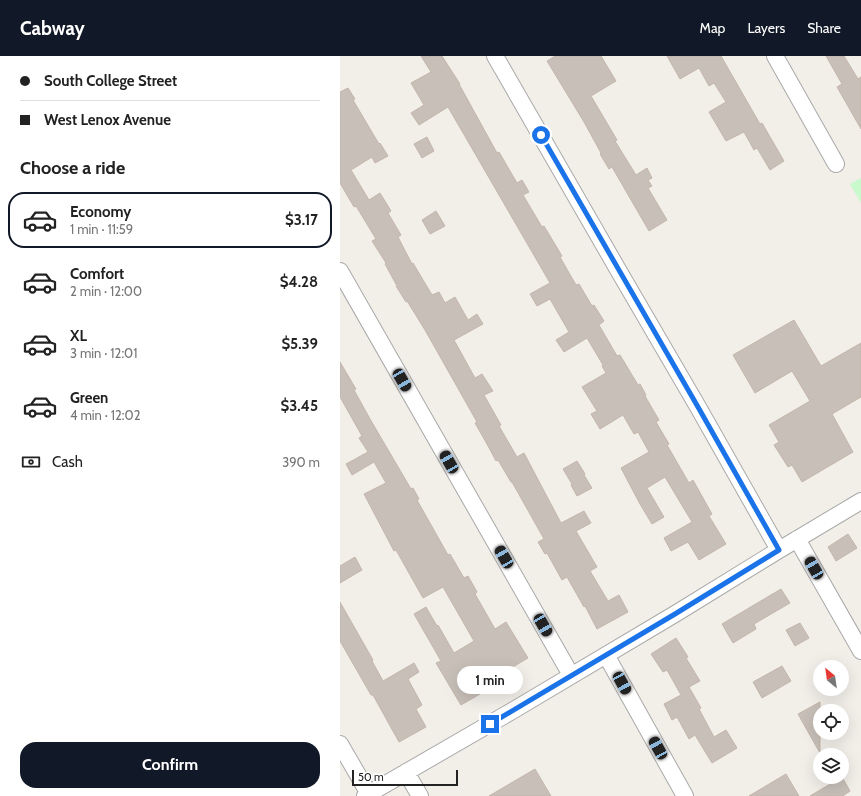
<!DOCTYPE html>
<html lang="en">
<head>
<meta charset="utf-8">
<style>
	body { margin:0; font-family:Cabin,sans-serif; background:#f6f6f6; color:#222; height:100vh; display:flex; flex-direction:column; font-size:15px; white-space:nowrap }
	* { box-sizing:border-box; margin:0 }
	p { font-size:13px; color:#767676 }
	.icon { flex:none; width:22px; height:22px; fill:none; stroke:currentColor; stroke-width:2; stroke-linecap:round; stroke-linejoin:round }
	.map { position:relative; flex:1; overflow:hidden }
	.details { display:flex; flex-direction:column; background:#fff; width:340px }
	.details>* { flex:none }
	.top-card { display:grid; align-content:center; height:88px; padding:0 20px; background:#fff }
	.needle { width:26px; rotate:331deg }
	.controls { position:absolute; left:473px; top:604px; display:grid; gap:8px }
	.controls a { display:grid; place-items:center; width:36px; height:36px; border-radius:50%; background:#fff; box-shadow:0 4px 16px #0002; font-size:20px }
	.scale { position:absolute; left:12px; bottom:10px; width:106px; box-sizing:border-box; padding-left:4px; border:2px solid #222; border-top:0; font-size:11px; line-height:14px; white-space:nowrap; color:#222; -webkit-text-stroke:3px #fff; paint-order:stroke }
	.end { position:absolute; width:18px; height:18px; margin:-9px; border:5px solid #1a73e8; background:#fff; box-shadow:0 0 0 2px #fff }
	.from { border-radius:50% }
	.bubble { position:absolute; height:28px; border-radius:14px; background:#fff; box-shadow:0 4px 16px #0002; font-size:13px; font-weight:700; line-height:28px; text-align:center }
	.car { position:absolute; width:12px; height:24px; margin:-12px -6px; border-radius:5px; box-shadow:0 0 3px 1px #0007; background:linear-gradient(#222 24%,#8ab4d8 0 40%,#222 0 76%,#8ab4d8 0 86%,#222 0) }
	.top-card b { display:flex; align-items:center; gap:14px; height:38px; font-size:15px }
	.top-card b+b { border-top:1px solid #e0e0e0 }
	.top-card i { width:10px; height:10px; background:#222 }
	ul { padding:0; list-style:none }
	li { display:flex; align-items:center; gap:12px; height:56px; margin:0 8px 6px; padding:0 12px; border:2px solid transparent; border-radius:16px }
	li div { flex:1 }
	li b { display:block; font-size:15px }
	li em { font-style:normal; font-weight:700 }
	li.selected { border-color:#111827 }
	li>.icon { width:36px; height:36px; stroke-width:1.5 }
	h2 { padding:0 20px; font-size:18px; line-height:48px }
	.pay { display:flex; align-items:center; gap:10px; height:44px; padding:0 20px; font-size:15px }
	.pay p { margin-inline-start:auto }
	.action { display:flex; gap:8px; margin-top:auto; padding:8px 20px }
	.action a { flex:1; height:46px; border-radius:16px; background:#111827; color:#fff; font-size:16px; font-weight:700; line-height:46px; text-align:center }
	header { display:flex; align-items:center; gap:24px; box-sizing:border-box; height:56px; padding:0 20px; background:#111827; color:#fff }
	header strong { font-size:19px }
	nav { display:flex; gap:22px; margin-inline-start:auto; font-size:14px }
	main { display:flex; flex:1; min-height:0 }
	.map>svg:first-child { display:block }
	.park { fill:#c8facc }
	.building { fill:#c7bfb8; stroke:#c4b6ab }
	.lines { fill:none; stroke-linecap:round; stroke-linejoin:round }
	.minor-casing { stroke:#a9a9a9; stroke-width:18 }
	.minor { stroke:#fff; stroke-width:16 }
	.route { stroke:#1a73e8; stroke-width:5 }
</style>
</head>
<body>
<header>
<strong>Cabway</strong>
<nav><a>Map</a><a>Layers</a><a>Share</a></nav>
</header>
<main>
<section class="details">
<div class="top-card">
<b><i class="from"></i>South College Street</b>
<b><i></i>West Lenox Avenue</b>
</div>
<h2>Choose a ride</h2>
<ul>
<li class="selected"><svg class="icon" aria-label="car" viewBox="0 0 24 24"><path d="M5 17H2v-5l4-1 3-4h7l3 4 3 1v5h-3M9 17h6M6 11h13"/><circle cx="7" cy="17" r="2"/><circle cx="17" cy="17" r="2"/></svg><div><b>Economy</b><p>1 min · 11:59</p></div><em>$3.17</em></li>
<li><svg class="icon" aria-label="car" viewBox="0 0 24 24"><path d="M5 17H2v-5l4-1 3-4h7l3 4 3 1v5h-3M9 17h6M6 11h13"/><circle cx="7" cy="17" r="2"/><circle cx="17" cy="17" r="2"/></svg><div><b>Comfort</b><p>2 min · 12:00</p></div><em>$4.28</em></li>
<li><svg class="icon" aria-label="car" viewBox="0 0 24 24"><path d="M5 17H2v-5l4-1 3-4h7l3 4 3 1v5h-3M9 17h6M6 11h13"/><circle cx="7" cy="17" r="2"/><circle cx="17" cy="17" r="2"/></svg><div><b>XL</b><p>3 min · 12:01</p></div><em>$5.39</em></li>
<li><svg class="icon" aria-label="car" viewBox="0 0 24 24"><path d="M5 17H2v-5l4-1 3-4h7l3 4 3 1v5h-3M9 17h6M6 11h13"/><circle cx="7" cy="17" r="2"/><circle cx="17" cy="17" r="2"/></svg><div><b>Green</b><p>4 min · 12:02</p></div><em>$3.45</em></li>
</ul>
<div class="pay"><svg class="icon" aria-label="cash" viewBox="0 0 24 24"><path d="M3 7h18v10H3z"/><circle cx="12" cy="12" r="2"/></svg>Cash<p>390 m</p></div>
<div class="action"><a>Confirm</a></div>
</section>
<div class="map">
<svg width="521" height="740" viewBox="0 0 521 740">
	<rect width="100%" height="100%" fill="#f2efe9"/>
	<path class="park" d="M521,122V147L510,128Z"/>
	<path class="building" d="M81,0H102L120,28H119L157,97L159,96L177,127L182,124L189,136L183,139L202,171L204,170L222,200L220,201L236,229L239,228L252,250L254,249L264,265L259,269L277,300L280,299L298,329L300,328L306,339L305,340L319,364L316,366L329,388L327,389L349,427L353,424L372,458L369,460L386,488L359,504L348,486L331,495L324,482L352,466L325,421L307,432L324,461L312,468L300,448L281,412L309,396L298,376L294,378L283,359L260,373L251,358L257,355L242,331L266,317L262,310L263,309L247,282L224,296L216,284L229,276L210,243L197,250L190,238L210,227L108,51L79,69L71,57L84,49L71,27L91,16Z
		M215,0H261L276,25L251,40L277,84L275,85L296,119L307,112L312,122L308,124L312,130L308,132L327,164L309,175L272,111L269,113L260,98L261,97L244,66L207,5Z
		M327,0H381L420,68L422,67L444,105L430,114L417,92L414,94L404,76L386,85L369,56L386,46L374,27L369,30L359,12L340,23Z
		M486,0H504L518,23L521,21V73L497,31L502,28Z
		M8,32L15,43L13,44L39,88L40,87L48,100L35,107L32,101L11,114L29,144L40,137L51,155L48,157L61,179L58,181L72,208L73,207L92,239L99,236L105,247L115,241L128,264L137,258L143,268L114,284L135,322L142,318L153,335L144,339L161,369L159,370L177,401L184,397L221,467L244,455L251,467L236,475L257,511L250,515L268,545L279,539L288,556L257,573L245,550L244,551L227,521L222,524L207,497L205,498L198,486L204,483L172,426H171L158,404L156,405L147,388L135,367L137,366L85,274L67,245L66,246L56,230H57L45,208L46,207L32,185L36,183L16,150L14,151L0,127V36Z
		M87,81L94,95L82,102L74,88Z
		M96,155L105,170L90,178L82,164Z
		M454,264L481,310L521,287V341L492,358L513,396L462,426L452,409L448,411L434,389L439,386L429,369L470,345L452,315L415,337L393,299Z
		M0,306L16,333L14,334L30,363L71,433L73,432L79,443L77,444L108,499L110,498L124,522L128,520L137,536L135,538L155,573L166,566L188,602L137,632L140,638L121,649L96,607L101,605L74,558L86,551L97,570L98,569L114,597L134,585L103,531L83,542L56,494L54,495L24,438L46,427L34,406L12,419L6,408L28,396L19,382L22,380L0,341Z
		M237,405L245,418L244,419L252,432L237,440L231,429L232,428L223,413Z
		M508,478L517,492L496,505L488,491Z
		M15,501L22,514L0,527V510Z
		M441,533L450,547L414,568L416,573L393,587L382,568Z
		M0,546L33,604L32,605L43,625L74,607L79,616L68,623L82,649L76,653L86,671L59,686L33,639H31L0,585Z
		M460,567L469,582L455,590L446,574Z
		M336,582L348,601L346,602L360,625L349,631L361,652L359,653L374,681L386,674L397,692L372,707L355,679L349,683L337,661L332,664L324,648L341,639L327,614L323,616L311,598Z
		M442,610L451,625L422,642L413,626Z
		M480,646V697L458,658Z
		M195,713L211,740H149Z
		M446,718L459,740H409Z
		M502,721L510,735L503,740H470Z"/>
	<g class="lines">
		<defs>
			<path id="minor" d="M155,0L277,212L358,351L439,494
				M435,0L496,108
				M0,215L231,619
				M457,483L521,595
				M266,599L345,740
				M0,688L29,738
				M66,716L80,740
				M25,740L172,655L335,558L439,494L521,445"/>
		</defs>
		<use href="#minor" class="minor-casing"/>
		<use href="#minor" class="minor"/>
	</g>
	<g class="lines">
		<path class="route" d="M150,668L335,558L439,494L358,351L201,79"/>
	</g>
</svg>
<div class="controls">
<a><svg class="needle" viewBox="-14 -14 28 28"><path d="M0-13l5 13h-10z" fill="#e53935"/><path d="M0 13l5-13h-10z" fill="#767676"/></svg></a>
<a><svg class="icon" aria-label="locate" viewBox="0 0 24 24"><circle cx="12" cy="12" r="6"/><path d="M12 2v4M12 18v4M2 12h4M18 12h4"/></svg></a>
<a><svg class="icon" aria-label="layers" viewBox="0 0 24 24"><path d="M12 4l9 5-9 5-9-5zM3 14l9 5 9-5"/></svg></a>
</div>
<div class="scale">50 m</div>
<i class="end from" style="left:201px;top:79px"></i>
<i class="end" style="left:150px;top:668px"></i>
<div class="bubble" style="left:117px;top:610px;width:66px">1 min</div>
<i class="car" style="left:62px;top:324px;rotate:150deg"></i>
<i class="car" style="left:109px;top:406px;rotate:330deg"></i>
<i class="car" style="left:164px;top:501px;rotate:330deg"></i>
<i class="car" style="left:474px;top:512px;rotate:330deg"></i>
<i class="car" style="left:203px;top:569px;rotate:150deg"></i>
<i class="car" style="left:282px;top:627px;rotate:151deg"></i>
<i class="car" style="left:318px;top:692px;rotate:331deg"></i>
</div>
</main>
</body>
</html>
